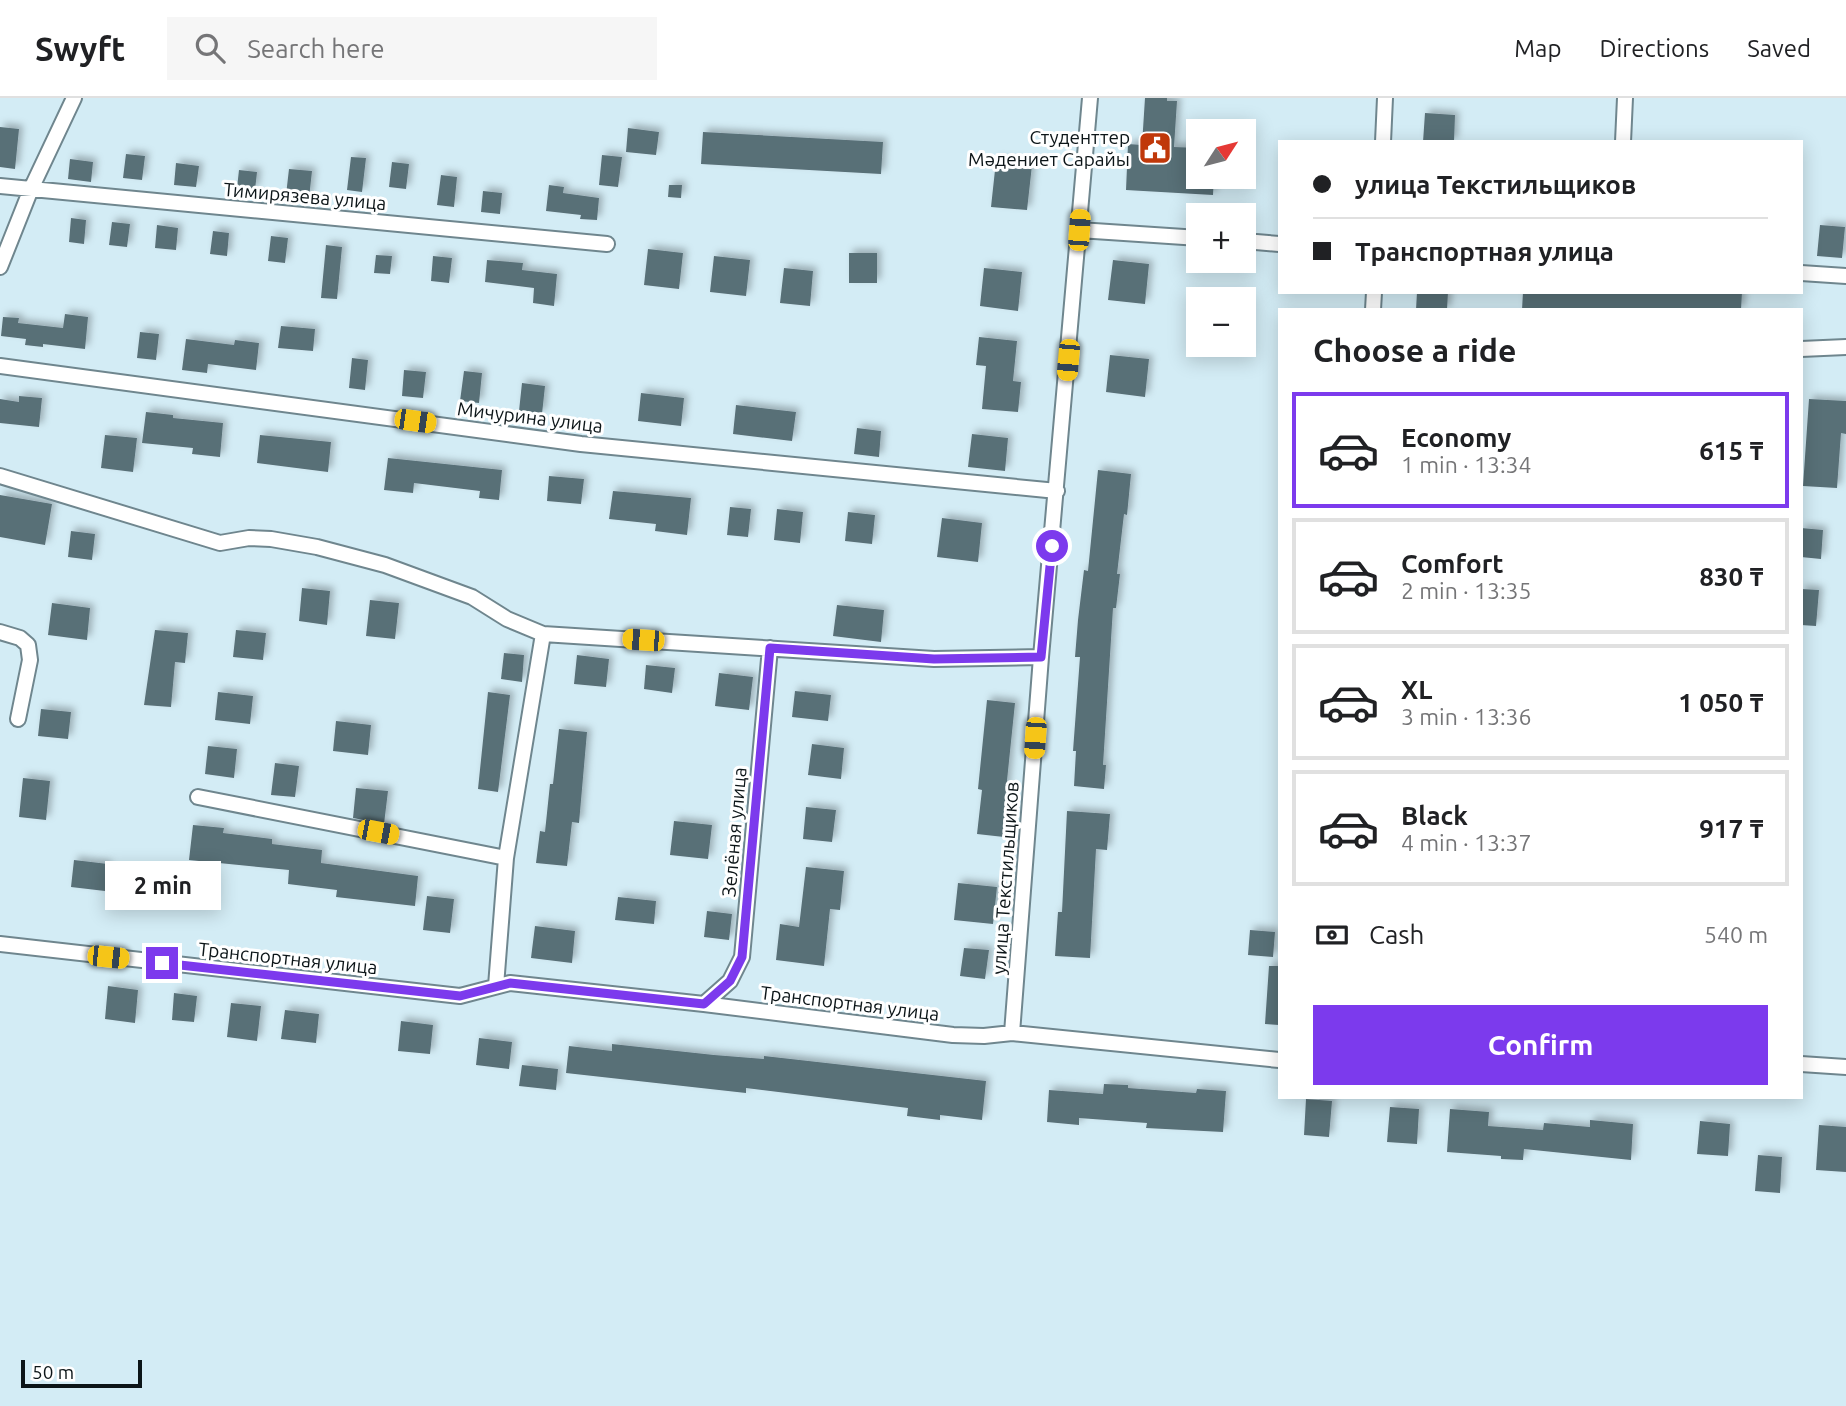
<!DOCTYPE html>
<html lang="en">
<head>
<meta charset="utf-8">
<style>
	body { margin:0; font-family:Ubuntu,sans-serif; background:#f6f6f6; color:#202124; height:100vh; display:flex; flex-direction:column; font-size:26px; white-space:nowrap }
	* { box-sizing:border-box; margin:0 }
	p { font-size:23px; color:#757577 }
	.icon { flex:none; width:38px; height:38px; fill:none; stroke:currentColor; stroke-width:2; stroke-linecap:round; stroke-linejoin:round }
	.map { position:relative; flex:1; overflow:hidden }
	.drawer { position:absolute; left:1278px; top:210px; width:525px; height:791px; display:flex; flex-direction:column; background:#fff; border-radius:0px; box-shadow:0 4px 18px #0003 }
	.drawer>* { flex:none }
	.hud { position:absolute; left:1278px; top:42px; width:525px; height:154px; border-radius:0px; box-shadow:0 4px 18px #0003; display:grid; align-content:center; height:154px; padding:0 35px; background:#fff }
	.needle { width:46px; rotate:54deg }
	.fabs { position:absolute; left:1186px; top:21px; display:grid; gap:14px }
	.fabs a { display:grid; place-items:center; width:70px; height:70px; border-radius:0px; background:#fff; box-shadow:0 4px 18px #0003; font-size:35px }
	.scale { position:absolute; left:21px; bottom:18px; width:121px; box-sizing:border-box; padding-left:7px; border:4px solid #0c1518; border-top:0; font-size:19px; line-height:24px; white-space:nowrap; color:#0c1518; -webkit-text-stroke:5px #fff; paint-order:stroke }
	.end { position:absolute; width:32px; height:32px; margin:-16px; border:9px solid #7c3aed; background:#fff; box-shadow:0 0 0 4px #fff }
	.from { border-radius:50% }
	.bubble { position:absolute; height:49px; border-radius:0px; background:#fff; box-shadow:0 4px 18px #0003; font-size:23px; font-weight:600; line-height:49px; text-align:center }
	.car { position:absolute; width:21px; height:42px; margin:-21px -10px; border-radius:9px; box-shadow:0 0 5px 2px #0007; background:linear-gradient(#f5c518 24%,#345 0 40%,#f5c518 0 76%,#345 0 86%,#f5c518 0) }
	.hud b { display:flex; align-items:center; gap:24px; height:66px; font-size:26px }
	.hud b+b { border-top:2px solid #e0e0e0 }
	.hud i { width:18px; height:18px; background:#202124 }
	ul { padding:0; list-style:none }
	li { display:flex; align-items:center; gap:21px; height:116px; margin:0 14px 10px; padding:0 21px; border:4px solid #e0e0e0; border-radius:0px }
	li div { flex:1 }
	li b { display:block; font-size:26px }
	li em { font-style:normal; font-weight:600 }
	li.active { border-color:#7c3aed }
	li>.icon { width:63px; height:63px; stroke-width:1.5 }
	h2 { padding:0 35px; font-size:32px; line-height:84px }
	.pay { display:flex; align-items:center; gap:18px; height:77px; padding:0 35px; font-size:26px }
	.pay p { margin-inline-start:auto }
	.action { display:flex; gap:14px; margin-top:auto; padding:14px 35px }
	.action a { flex:1; height:80px; border-radius:0px; background:#7c3aed; color:#fff; font-size:28px; font-weight:600; line-height:80px; text-align:center }
	header { display:flex; align-items:center; gap:42px; box-sizing:border-box; height:98px; padding:0 35px; background:#fff; border-bottom:2px solid #e0e0e0 }
	header strong { font-size:33px }
	nav { display:flex; gap:38px; margin-inline-start:auto; font-size:24px }
	.search { width:490px; height:63px; background:#f6f6f6; display:flex; align-items:center; gap:18px; box-sizing:border-box; padding:0 24px; border-radius:0px; color:#757577; font-size:26px }
	.map>svg:first-child { display:block }
	.building { fill:#596f77; filter:url(#shadow) }
	.lines { fill:none; stroke-linecap:round; stroke-linejoin:round }
	.street-casing { stroke:#6f868e; stroke-width:18 }
	.street { stroke:#fff; stroke-width:14 }
	.route { stroke:#7c3aed; stroke-width:9 }
	.labels { text-anchor:middle; dominant-baseline:central; stroke-width:6; stroke-linejoin:round; paint-order:stroke }
	.poi-label { font-size:19px; fill:#0c1518; stroke:#fff; text-anchor:end }
	.street-label { font-size:19px; fill:#0c1518; stroke:#fff }
</style>
</head>
<body>
<header>
<strong>Swyft</strong>
<div class="search"><svg class="icon" aria-label="search" viewBox="0 0 24 24"><circle cx="10" cy="10" r="6"/><path d="M15 15l6 6"/></svg>Search here</div>
<nav><a>Map</a><a>Directions</a><a>Saved</a></nav>
</header>
<div class="map">
<svg width="1846" height="1308" viewBox="0 0 1846 1308">
	<defs>
		<filter id="shadow"><feDropShadow dx="4" dy="-4" stdDeviation="3.5" flood-color="#0004"/></filter>
	</defs>
	<rect width="100%" height="100%" fill="#d3ecf5"/>
	<path class="building" d="M1145,0H1167V3H1177L1174,49L1199,50V79H1214L1213,97L1126,92L1128,46L1142,47Z
		M1425,15L1455,17L1454,44H1423Z
		M0,29L19,31L15,71L0,69Z
		M628,30L659,34L656,57L626,54Z
		M703,34L883,44L881,76L701,66Z
		M126,56L145,58L142,82L123,80Z
		M602,57L622,59L618,89L599,87Z
		M351,59L366,60L362,94L347,92Z
		M70,61L93,64L91,84L68,81Z
		M996,63L1032,67L1027,112L991,109Z
		M392,64L409,66L406,91L389,89Z
		M176,65L199,68L196,89L174,87Z
		M289,71L312,73L309,100L286,97Z
		M239,72L257,74L255,92L237,90Z
		M441,77L457,79L454,109L437,107Z
		M549,87L564,89L563,95L599,100L597,122L580,121L581,117L546,113Z
		M669,87H682L681,100L668,99Z
		M483,93L502,95L500,116L481,114Z
		M71,120L86,122L84,146L69,144Z
		M112,124L130,126L127,149L109,147Z
		M157,127L178,130L176,152L155,150Z
		M1820,127L1845,129L1842,160L1817,158Z
		M213,133L229,135L227,158L210,156Z
		M271,138L288,140L285,165L268,163Z
		M326,147L342,149L337,201L321,200Z
		M648,151L683,155L679,191L644,187Z
		M849,155H877V185H849Z
		M376,157L392,158L390,176L374,175Z
		M433,158L452,160L449,185L431,183Z
		M714,158L750,162L746,198L710,194Z
		M487,162L523,165L522,172L557,176L554,208L533,205L534,190L485,184Z
		M1113,162L1149,166L1145,206L1108,202Z
		M784,170L813,173L810,208L780,205Z
		M984,170L1022,174L1018,213L980,208Z
		M1417,194H1448L1447,212H1416Z
		M1523,194H1742L1741,212H1522Z
		M65,216L88,219L85,251L43,246V249L25,247L26,241L1,238L3,219L19,220L18,225L63,230Z
		M281,228L315,231L313,253L278,250Z
		M140,234L159,236L156,262L137,260Z
		M979,239L1017,243L1013,283L1021,284L1018,314L982,311L986,268L976,267Z
		M186,241L234,247L235,242L259,245L256,272L208,266L207,275L182,272Z
		M1110,257L1149,261L1145,299L1106,294Z
		M352,260L368,262L365,292L349,290Z
		M404,272L426,274L423,300L402,298Z
		M464,273L482,275L479,305L460,303Z
		M522,285L545,288L542,316L519,313Z
		M641,295L684,300L681,328L638,323Z
		M19,298L42,300L39,329L0,325V301L19,304Z
		M1809,301L1846,303V336L1841,335L1837,390L1803,388Z
		M736,307L796,314L792,343L733,336Z
		M146,314L173,317V320L223,325L220,359L192,356L193,350L142,345Z
		M857,330L881,333L879,359L854,356Z
		M972,336L1008,340L1005,373L968,369Z
		M105,337L137,340L133,374L101,370Z
		M260,337L331,344L328,374L257,365Z
		M388,360L502,372L499,402L479,400L480,393L414,385L413,395L384,392Z
		M1098,372L1131,376L1127,417L1124,416L1117,476H1120L1116,510H1113L1103,667H1106L1104,691L1074,688L1076,653H1073L1080,559H1075L1078,522L1084,472L1088,473Z
		M549,378L584,381L581,406L547,403Z
		M613,393L691,400L687,437L655,433L656,426L609,421Z
		M0,397L52,406L45,447L0,439Z
		M730,409L751,411L748,439L727,437Z
		M777,411L803,414L800,445L774,442Z
		M848,414L875,417L872,446L845,443Z
		M942,420L982,425L978,464L937,459Z
		M1801,430L1823,432L1821,461L1801,459Z
		M71,433L95,436L92,462L68,459Z
		M302,490L330,493L327,527L299,523Z
		M1801,491L1819,492L1816,528L1801,527Z
		M370,502L399,505L395,541L366,538Z
		M52,505L90,510L87,542L48,537Z
		M837,507L884,512L881,544L833,538Z
		M155,532L188,535L185,565L175,564L171,609L144,607Z
		M236,532L266,535L263,562L233,559Z
		M504,555L524,557L522,584L501,581Z
		M577,557L609,561L606,589L574,586Z
		M646,567L675,570L672,595L644,591Z
		M719,575L753,579L749,612L715,608Z
		M795,593L831,597L828,623L792,619Z
		M218,594L253,598L250,626L215,622Z
		M488,594L510,597L498,694L478,691Z
		M987,602L1015,605L1005,702H1008L1004,739L977,736L982,692L978,691Z
		M41,611L71,614L68,641L38,638Z
		M336,623L371,627L368,657L333,653Z
		M559,631L587,634L579,725L572,724L567,768L536,765L540,733L545,734L550,686H553Z
		M812,646L844,650L841,681L808,677Z
		M208,648L237,651L234,680L205,676Z
		M275,665L299,668L295,699L271,697Z
		M23,680L50,683L46,722L19,719Z
		M356,690L388,693L384,726L353,720Z
		M806,709L836,712L832,744L803,741Z
		M1067,713L1110,716L1107,752L1096,751L1090,860L1055,858L1058,814H1062Z
		M674,723L712,727L708,761L670,757Z
		M193,727L224,730L223,735L272,741V746L322,752L321,765L418,778L415,808L336,799L337,792L288,786L289,772L189,762Z
		M74,762L108,766L105,793L71,789Z
		M806,769L844,773L840,812L830,811L824,868L776,862L780,826L799,829Z
		M958,785L997,789L993,826L954,822Z
		M427,798L454,801L450,835L423,832Z
		M618,799L656,803L654,826L615,822Z
		M707,813L732,816L729,842L704,839Z
		M535,828L575,833L572,865L531,860Z
		M1250,832L1275,834L1273,859L1248,857Z
		M964,850L989,852L985,881L960,878Z
		M1269,868H1279V927L1265,926Z
		M108,888L138,892L135,925L105,921Z
		M174,895L197,898L194,924L172,922Z
		M231,905L261,908L257,943L227,939Z
		M285,912L319,916L316,945L281,941Z
		M401,923L433,927L430,956L398,953Z
		M479,940L512,944L509,971L476,967Z
		M612,946L714,957L764,961V958L986,983L982,1022L940,1017V1022L907,1018L908,1010L746,990V995L566,975L569,948L612,953Z
		M522,967L558,971L556,992L519,988Z
		M1104,986L1128,987V990L1196,995L1197,991L1226,993L1223,1034L1146,1030L1147,1025L1079,1020V1027L1047,1024L1049,992L1103,996Z
		M1306,1001L1332,1003L1329,1039L1304,1037Z
		M1390,1009L1419,1011L1417,1046L1387,1044Z
		M1450,1011L1489,1014L1488,1028L1543,1032L1544,1025L1590,1029V1022L1633,1026L1631,1062L1524,1051L1523,1062L1501,1061V1058L1447,1054Z
		M1700,1023L1730,1026L1728,1058L1697,1056Z
		M1819,1027L1846,1029V1074L1816,1072Z
		M1758,1057L1782,1059L1780,1095L1755,1093Z"/>
	<g class="lines">
		<defs>
			<path id="street" d="M1383,44L1385,0
				M1623,44L1625,0
				M0,88L607,146
				M1079,132L1199,140
				M1244,143L1279,146
				M0,169L31,91L74,0
				M1801,175L1846,178
				M1373,212L1374,194
				M1801,251L1846,249
				M0,268L581,346L1057,393
				M0,378L220,445L249,440L271,441L317,449L385,467L472,499L507,521L543,536L934,561L1041,559
				M0,534L20,540L28,547L30,562L18,621
				M198,699L506,760
				M0,846L460,898L510,885L704,906L953,937L984,938L1012,935L1279,962
				M496,888L506,760L543,536
				M704,906L730,883L742,859L770,550
				M1012,935L1041,559L1090,0
				M1801,966L1846,969"/>
		</defs>
		<use href="#street" class="street-casing"/>
		<use href="#street" class="street"/>
	</g>
	<g class="lines">
		<path class="route" d="M162,865L460,898L510,885L704,906L730,883L742,859L770,550L934,561L1041,559L1052,448"/>
	</g>
	<defs>
		<symbol id="civic-square" viewBox="-11 -11 22 22"><rect x="-9" y="-9" width="18" height="18" rx="4" fill="#c0380a" stroke="#fff"/><path d="M-.6-6.5H3V-4.5H.6V-3L4-1V1h2V6H-6V1h2V-1L-.6-3ZM-1.2 2.5V6h2.4V2.5Z" fill="#fff"/></symbol>
	</defs>
	<g fill-rule="evenodd">
		<use href="#civic-square" x="1136" y="31" width="38" height="38"/>
	</g>
	<g class="labels">
		<g class="poi-label">
			<text x="1130" y="39">Студенттер<tspan x="1130" dy="22">Мәдениет Сарайы</tspan></text>
		</g>
		<g class="street-label">
			<text transform="translate(305 98) rotate(5)">Тимирязева улица</text>
			<text transform="translate(530 319) rotate(7)">Мичурина улица</text>
			<text transform="translate(734 734) rotate(-85)">Зелёная улица</text>
			<text transform="translate(1005 780) rotate(-86)">улица Текстильщиков</text>
			<text transform="translate(288 860) rotate(6)">Транспортная улица</text>
			<text transform="translate(850 905) rotate(7)">Транспортная улица</text>
		</g>
	</g>
</svg>
<div class="fabs">
<a><svg class="needle" viewBox="-14 -14 28 28"><path d="M0-13l5 13h-10z" fill="#e53935"/><path d="M0 13l5-13h-10z" fill="#757577"/></svg></a>
<a>+</a>
<a>−</a>
</div>
<div class="scale">50 m</div>
<i class="end from" style="left:1052px;top:448px"></i>
<i class="end" style="left:162px;top:865px"></i>
<div class="bubble" style="left:105px;top:763px;width:116px">2 min</div>
<i class="car" style="left:1079px;top:132px;rotate:4deg"></i>
<i class="car" style="left:1068px;top:262px;rotate:185deg"></i>
<i class="car" style="left:415px;top:323px;rotate:98deg"></i>
<i class="car" style="left:643px;top:542px;rotate:274deg"></i>
<i class="car" style="left:1035px;top:640px;rotate:184deg"></i>
<i class="car" style="left:378px;top:734px;rotate:101deg"></i>
<i class="car" style="left:108px;top:859px;rotate:96deg"></i>
<div class="hud">
<b><i class="from"></i>улица Текстильщиков</b>
<b><i></i>Транспортная улица</b>
</div>
<section class="drawer">
<h2>Choose a ride</h2>
<ul>
<li class="active"><svg class="icon" aria-label="car" viewBox="0 0 24 24"><path d="M5 17H2v-5l4-1 3-4h7l3 4 3 1v5h-3M9 17h6M6 11h13"/><circle cx="7" cy="17" r="2"/><circle cx="17" cy="17" r="2"/></svg><div><b>Economy</b><p>1 min · 13:34</p></div><em>615 ₸</em></li>
<li><svg class="icon" aria-label="car" viewBox="0 0 24 24"><path d="M5 17H2v-5l4-1 3-4h7l3 4 3 1v5h-3M9 17h6M6 11h13"/><circle cx="7" cy="17" r="2"/><circle cx="17" cy="17" r="2"/></svg><div><b>Comfort</b><p>2 min · 13:35</p></div><em>830 ₸</em></li>
<li><svg class="icon" aria-label="car" viewBox="0 0 24 24"><path d="M5 17H2v-5l4-1 3-4h7l3 4 3 1v5h-3M9 17h6M6 11h13"/><circle cx="7" cy="17" r="2"/><circle cx="17" cy="17" r="2"/></svg><div><b>XL</b><p>3 min · 13:36</p></div><em>1 050 ₸</em></li>
<li><svg class="icon" aria-label="car" viewBox="0 0 24 24"><path d="M5 17H2v-5l4-1 3-4h7l3 4 3 1v5h-3M9 17h6M6 11h13"/><circle cx="7" cy="17" r="2"/><circle cx="17" cy="17" r="2"/></svg><div><b>Black</b><p>4 min · 13:37</p></div><em>917 ₸</em></li>
</ul>
<div class="pay"><svg class="icon" aria-label="cash" viewBox="0 0 24 24"><path d="M3 7h18v10H3z"/><circle cx="12" cy="12" r="2"/></svg>Cash<p>540 m</p></div>
<div class="action"><a>Confirm</a></div>
</section>
</div>
</body>
</html>
